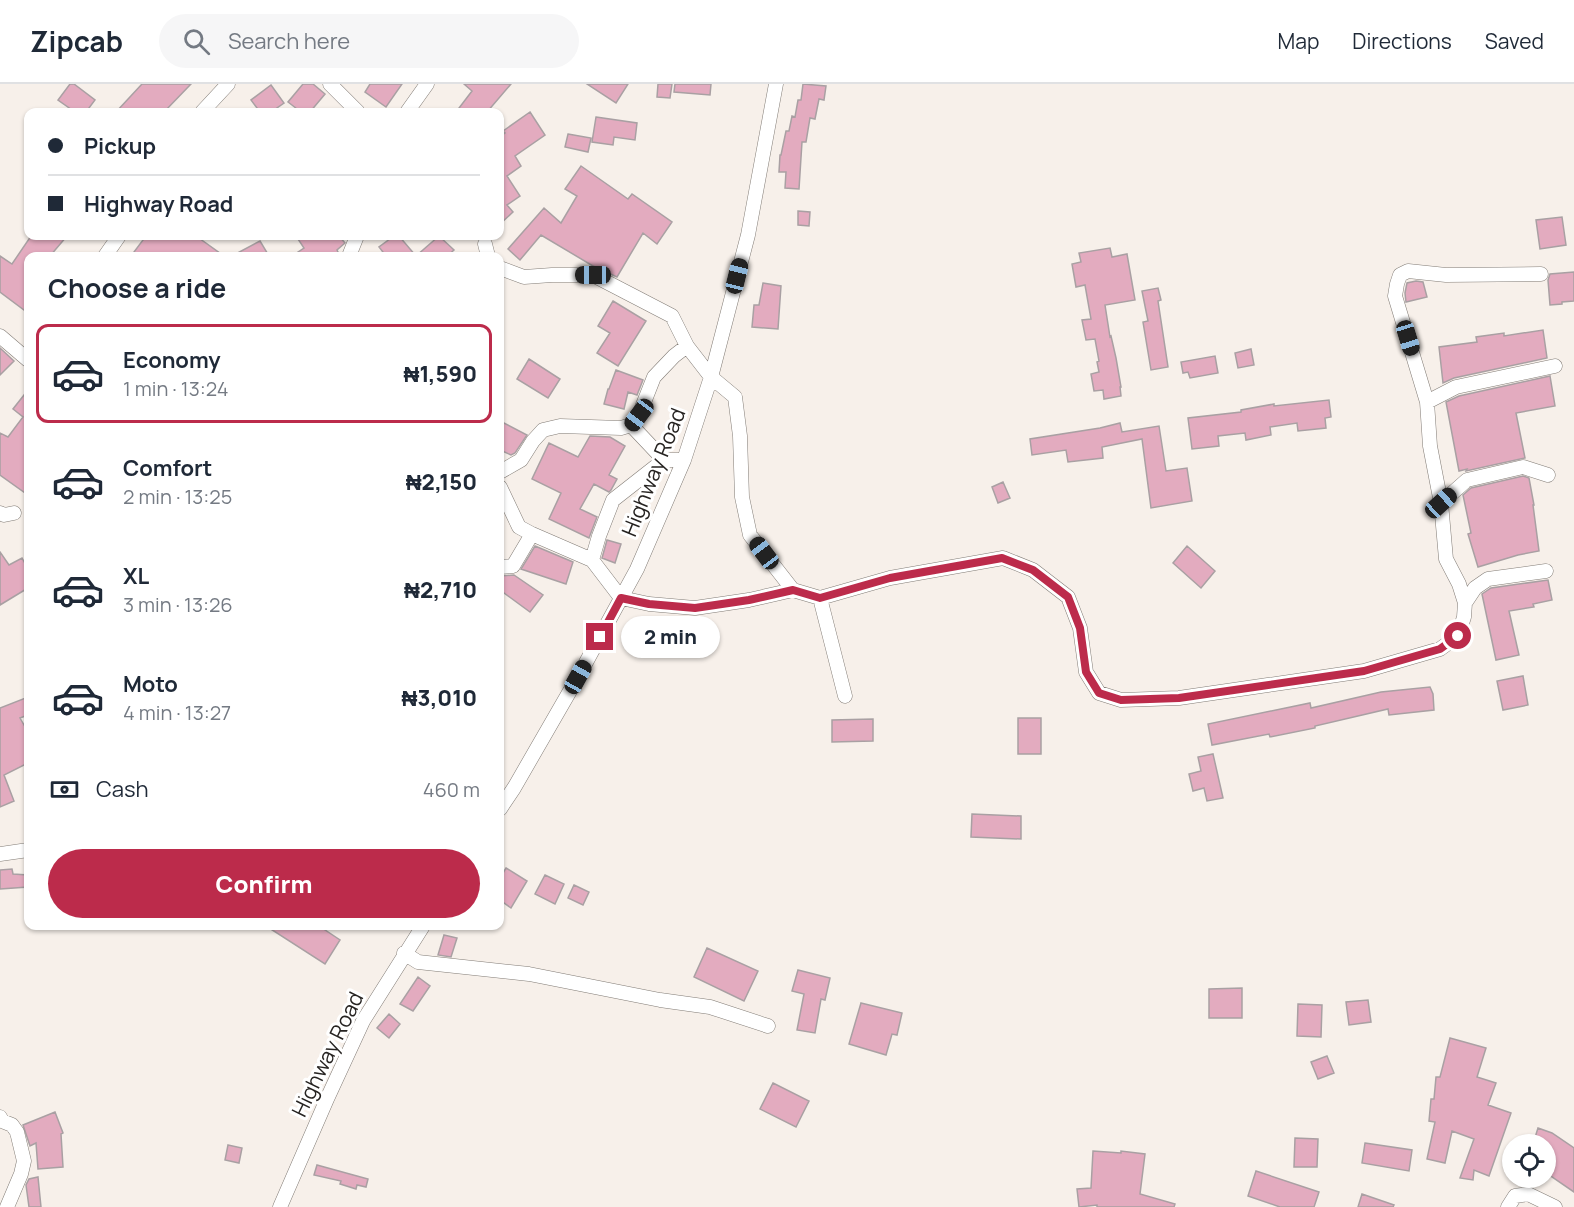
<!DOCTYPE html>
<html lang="en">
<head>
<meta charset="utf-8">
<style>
	body { margin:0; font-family:Manrope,sans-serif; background:#f6f6f7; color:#1f2937; height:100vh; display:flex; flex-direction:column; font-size:22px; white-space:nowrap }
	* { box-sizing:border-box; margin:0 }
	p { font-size:20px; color:#747a83 }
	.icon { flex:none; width:33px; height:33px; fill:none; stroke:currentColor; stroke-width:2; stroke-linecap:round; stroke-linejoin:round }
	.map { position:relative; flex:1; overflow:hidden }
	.sheet { position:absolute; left:24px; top:168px; width:480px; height:678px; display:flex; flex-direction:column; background:#fff; border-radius:12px; box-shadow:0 2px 4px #0004 }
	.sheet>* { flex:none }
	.banner { position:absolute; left:24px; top:24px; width:480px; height:132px; border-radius:12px; box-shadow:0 2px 4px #0004; display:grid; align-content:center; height:132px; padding:0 24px; background:#fff }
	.fabs { position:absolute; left:1502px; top:1050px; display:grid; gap:12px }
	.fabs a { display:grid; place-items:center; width:54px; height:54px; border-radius:50%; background:#fff; box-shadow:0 2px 4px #0004; font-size:30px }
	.end { position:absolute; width:27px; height:27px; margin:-14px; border:8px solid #bc2b4b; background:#fff; box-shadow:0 0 0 3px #fff }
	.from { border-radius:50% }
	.bubble { position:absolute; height:42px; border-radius:21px; background:#fff; box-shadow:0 2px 4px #0004; font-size:20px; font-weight:800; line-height:42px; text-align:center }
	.car { position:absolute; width:18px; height:36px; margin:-18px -9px; border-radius:8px; box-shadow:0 0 4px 2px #0007; background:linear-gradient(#222 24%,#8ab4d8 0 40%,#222 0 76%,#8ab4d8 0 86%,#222 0) }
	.banner b { display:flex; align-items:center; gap:21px; height:57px; font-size:22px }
	.banner b+b { border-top:2px solid #e0e1e3 }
	.banner i { width:15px; height:15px; background:#1f2937 }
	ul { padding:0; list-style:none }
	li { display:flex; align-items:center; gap:18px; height:99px; margin:0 12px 9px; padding:0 12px; border:3px solid transparent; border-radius:12px }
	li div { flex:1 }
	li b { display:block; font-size:22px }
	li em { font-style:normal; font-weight:800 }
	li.selected { border-color:#bc2b4b }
	li>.icon { width:54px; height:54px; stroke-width:1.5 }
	h2 { padding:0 24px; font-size:27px; line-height:72px }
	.pay { display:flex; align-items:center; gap:15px; height:66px; padding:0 24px; font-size:22px }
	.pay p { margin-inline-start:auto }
	.primary-button { display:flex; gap:12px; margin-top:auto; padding:12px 24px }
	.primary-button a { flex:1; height:69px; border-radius:36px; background:#bc2b4b; color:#fff; font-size:24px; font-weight:800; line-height:69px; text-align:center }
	header { display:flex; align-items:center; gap:36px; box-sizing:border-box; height:84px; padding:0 30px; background:#fff; border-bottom:2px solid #e0e1e3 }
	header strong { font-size:28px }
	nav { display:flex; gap:33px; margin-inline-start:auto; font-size:21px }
	.search { width:420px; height:54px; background:#f6f6f7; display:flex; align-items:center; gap:15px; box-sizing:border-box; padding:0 21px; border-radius:33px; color:#747a83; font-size:22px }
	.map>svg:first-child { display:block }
	.building { fill:#e3abbf; stroke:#a9a0a3; stroke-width:1.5 }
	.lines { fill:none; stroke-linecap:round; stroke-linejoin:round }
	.minor-casing { stroke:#827c76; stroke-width:15 }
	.minor { stroke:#fff; stroke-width:14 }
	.route { stroke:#bc2b4b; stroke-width:8 }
	.labels { text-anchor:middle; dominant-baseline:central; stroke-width:6; stroke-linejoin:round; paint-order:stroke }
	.street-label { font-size:21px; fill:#262321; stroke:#fff }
</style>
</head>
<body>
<header>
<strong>Zipcab</strong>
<div class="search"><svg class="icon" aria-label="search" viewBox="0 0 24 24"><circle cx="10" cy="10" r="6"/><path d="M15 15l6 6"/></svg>Search here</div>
<nav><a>Map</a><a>Directions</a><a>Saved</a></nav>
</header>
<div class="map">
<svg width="1574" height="1123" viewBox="0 0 1574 1123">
	<rect width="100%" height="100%" fill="#f7f0ea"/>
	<path class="building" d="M70,0H74L95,16L86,28H75L58,16Z
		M142,0H191L164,28H116Z
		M303,0H313L325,10L310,28H301L288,18Z
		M370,0H402L386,23L365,8Z
		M464,0H511L487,28H456L472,7Z
		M587,0H628L616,19Z
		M658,0H672L670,14L657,13Z
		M675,0H711L710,11L674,8Z
		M803,0L826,2L824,16L819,15L815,35L810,34L806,58H802L799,105L785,104L786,88H779L780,71H781L786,47H789L792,32L795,33L798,16H801Z
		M271,1L284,19L271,28H260L251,16Z
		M530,28L545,51L515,72L521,82L507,92L520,112L507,121L513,128L500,140V53L505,49L503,47Z
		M596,33L637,39L635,56L614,53L613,61L592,58Z
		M568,50L591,54L588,68L565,63Z
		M581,82L628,115L632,110L672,138L657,160L643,149L617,193L593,182L541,151L520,176L508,165L544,124L561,139L577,112L565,105Z
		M798,127L810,128L809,142L798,141Z
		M1562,133L1566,161L1540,165L1536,136Z
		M31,152H67L50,172H28V229L0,208V172L12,180Z
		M146,152H196L224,172H131Z
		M296,152H339L345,159L337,166L340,172H292L304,164Z
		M394,152H399L416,172H386L379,163Z
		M439,152L454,166L447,172H416Z
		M260,157L269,172H232Z
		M1110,164L1112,173L1127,170L1135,216L1105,221L1110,253L1111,252L1116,274L1121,303H1120L1121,312L1104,315L1103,306L1094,307L1091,290L1099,288L1097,278L1099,277L1095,255L1086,256L1082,236L1091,235L1085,201L1076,203L1072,180L1081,178L1079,169Z
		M1574,188V217L1562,218V220L1550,221L1548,196L1550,190Z
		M1416,197L1423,198L1427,213L1406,218L1405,209L1407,199Z
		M763,199L781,202L778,245L752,243L754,221H759Z
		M1158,204L1161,216L1158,217L1168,283L1151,286L1143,238L1148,237L1142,207Z
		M613,217L646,237L618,282L597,269L610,249L598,242Z
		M1543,246L1547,274L1454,294L1443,299L1439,263L1477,258L1476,253L1504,249V252Z
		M0,264L14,277L0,291Z
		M1251,265L1254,281L1238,284L1235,269Z
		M1215,272L1218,289L1190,294L1188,288L1183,289L1181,278Z
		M529,275L560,295L548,314L517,295Z
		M616,286L643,296L637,311L628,308L624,325L604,320L608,305H609Z
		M1550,292L1555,322L1516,329L1525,374L1466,387L1467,385L1459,387L1446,318L1459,312Z
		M28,306V411L0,391V349L8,353L23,333L13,325Z
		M1329,316L1331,333L1325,334L1326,344L1298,347L1297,339L1270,343L1271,351L1246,356L1245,349L1218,352L1219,362L1192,365L1188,334L1241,328V326L1274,320V322Z
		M500,337L527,351L515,369L511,371L500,366Z
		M1120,339L1122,348L1159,342L1166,387L1187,384L1192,417L1151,424L1142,355L1102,363L1103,374L1068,378L1066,366L1032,371L1030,355L1100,344Z
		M590,352L610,353L625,362L609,391L617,395L611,406L609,408L594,400L580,425L597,433L589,454L549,435L561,409L532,395L549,359L578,373Z
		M1523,392L1529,394L1534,421H1533L1539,467L1518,471L1478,483L1468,450L1471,449L1463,411L1471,404Z
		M1003,398L1010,414L998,419L992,403Z
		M607,456L621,460L615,479L602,474Z
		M535,462L573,478L566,500L521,485Z
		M1187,462L1215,487L1201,504L1173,479Z
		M0,468L9,481L22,474L28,485V504L0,521Z
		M514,491L543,511L530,528L500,506V492Z
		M1548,496L1552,516L1533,520L1534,523L1509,527L1519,571L1496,576L1482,510L1491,504Z
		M1523,592L1528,621L1503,626L1497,597Z
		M1430,603L1433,610L1434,626L1389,631L1388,625L1315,642V644L1270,653L1269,650L1212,661L1208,640L1310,619L1311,624L1381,608Z
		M28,613V631L20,634L28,648V679L4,691L14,717L0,723V624Z
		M1018,634H1041V670H1018Z
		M873,635V657L832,658V636Z
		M1213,670L1223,714L1207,717L1204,704L1193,707L1189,690L1201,687L1198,673Z
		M972,730L1021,732V755L971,753Z
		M506,784L527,797L511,824L500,816V794Z
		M12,785L13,790L28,791V803L0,805V786Z
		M545,791L564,800L555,820L535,810Z
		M574,801L589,808L583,821L568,814Z
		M266,842H319L340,856L325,880Z
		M444,851L457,854L451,873L438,871Z
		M707,864L758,887L744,917L694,893Z
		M798,886L830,894L825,916L821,915L815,949L797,946L804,910L792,907Z
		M418,893L430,902L413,927L400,920Z
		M1242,904V934H1209V905Z
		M1368,916L1371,938L1349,941L1346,918Z
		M861,919L902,929L897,951L892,950L886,971L849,960Z
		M1298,920L1322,921L1321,953L1297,952Z
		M389,930L400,940L389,954L377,944Z
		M1450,954L1486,964L1477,993L1496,999L1488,1021L1511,1029L1489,1092L1474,1086L1473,1096L1460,1094L1474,1055L1452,1047L1445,1079L1427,1075L1435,1038L1429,1037L1431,1015H1434L1436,993H1440Z
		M1327,972L1334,989L1318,995L1311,978Z
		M773,999L809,1017L796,1043L760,1025Z
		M55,1028L63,1049L61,1050L63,1083L38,1085L36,1059L30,1062L23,1041Z
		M1538,1044L1552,1049L1574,1064V1108L1545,1088V1060H1533Z
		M1295,1054L1318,1055L1317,1083H1294Z
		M1365,1059L1412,1066L1409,1087L1362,1079Z
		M228,1061L242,1064L239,1079L225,1076Z
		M1093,1067L1121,1069V1067L1145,1070L1140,1110L1175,1120L1174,1123H1097V1121L1079,1123L1077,1105L1091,1104Z
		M317,1081L368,1095L366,1103L357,1101L356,1105L340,1100L341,1097L314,1091Z
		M1256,1087L1319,1108L1314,1123H1280L1248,1112Z
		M38,1093L41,1123H29L26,1101L29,1095Z
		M1362,1110L1394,1121L1393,1123H1358Z"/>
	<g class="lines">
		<defs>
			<path id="minor" d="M330,0L358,28
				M202,28L228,0
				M407,28L427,0
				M485,160L488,172
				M105,172L119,152
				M349,172L357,152
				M500,184L524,193L552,191H593L672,232L687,262L711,293L735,313L740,352L742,413L750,451L793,506L820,514L890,494L1003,474L1033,486L1068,513L1080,544L1086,588L1099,609L1121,616L1179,614L1364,587L1440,565L1458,552L1464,533L1465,519L1459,500L1446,475L1441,419L1430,362L1427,318L1395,212L1397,200L1400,191L1408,187L1446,191L1541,190
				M0,252L28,276
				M1427,318L1456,303L1555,282
				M631,341L664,376
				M500,388L521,376L533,357L543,346L560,342L621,344L631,341L639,331L654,293L674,272L687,262
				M500,403L519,443L532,450
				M1441,419L1467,396L1523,383L1548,391
				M0,429L4,431L14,429
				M592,476L599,452L613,416L664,376H684
				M500,483L513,482L532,450L592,476L621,514L649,520L695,524L749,516L793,506
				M820,514L845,612
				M1465,519L1475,504L1488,495L1546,487
				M500,725L514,704L578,593L637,485L684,376L711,293L748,151L776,0
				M0,770L28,766
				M404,869L418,878L529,890L660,916L710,923L768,942
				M0,1033L2,1037L12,1041L17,1048L24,1077L21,1090L7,1123
				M280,1123L327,1015L363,937L423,842
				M1508,1123L1515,1112L1528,1110L1555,1123"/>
		</defs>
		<use href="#minor" class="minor-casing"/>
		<use href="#minor" class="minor"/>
	</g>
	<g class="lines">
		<path class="route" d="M600,553L621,514L649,520L695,524L749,516L793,506L820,514L890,494L1002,474L1033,486L1068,513L1080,544L1086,588L1099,609L1121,616L1179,614L1364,587L1440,565L1458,552"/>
	</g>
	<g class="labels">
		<g class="street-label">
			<text transform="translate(653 388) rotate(-68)">Highway Road</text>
			<text transform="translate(327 970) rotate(-64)">Highway Road</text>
		</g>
	</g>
</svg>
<div class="fabs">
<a><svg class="icon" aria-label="locate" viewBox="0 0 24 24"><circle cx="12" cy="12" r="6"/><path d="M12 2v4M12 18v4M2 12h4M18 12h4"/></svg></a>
</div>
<i class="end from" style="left:1458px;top:552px"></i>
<i class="end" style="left:600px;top:553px"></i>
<div class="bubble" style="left:621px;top:532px;width:99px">2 min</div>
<i class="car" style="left:593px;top:191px;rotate:270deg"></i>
<i class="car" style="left:737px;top:192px;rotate:14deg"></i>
<i class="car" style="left:1408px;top:254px;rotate:163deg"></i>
<i class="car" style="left:639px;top:331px;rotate:217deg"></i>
<i class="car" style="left:1441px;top:419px;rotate:48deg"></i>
<i class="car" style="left:764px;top:469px;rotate:323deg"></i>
<i class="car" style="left:578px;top:593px;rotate:29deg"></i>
<div class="banner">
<b><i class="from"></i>Pickup</b>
<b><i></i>Highway Road</b>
</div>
<section class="sheet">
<h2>Choose a ride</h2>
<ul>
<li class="selected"><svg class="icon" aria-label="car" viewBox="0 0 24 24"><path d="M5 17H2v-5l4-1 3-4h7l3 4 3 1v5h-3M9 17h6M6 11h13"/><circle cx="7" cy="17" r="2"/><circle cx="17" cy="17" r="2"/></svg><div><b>Economy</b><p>1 min · 13:24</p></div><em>₦1,590</em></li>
<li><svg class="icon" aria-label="car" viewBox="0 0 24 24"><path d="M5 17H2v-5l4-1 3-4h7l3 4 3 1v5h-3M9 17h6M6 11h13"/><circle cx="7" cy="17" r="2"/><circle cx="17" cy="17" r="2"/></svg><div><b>Comfort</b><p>2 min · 13:25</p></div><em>₦2,150</em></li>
<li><svg class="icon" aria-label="car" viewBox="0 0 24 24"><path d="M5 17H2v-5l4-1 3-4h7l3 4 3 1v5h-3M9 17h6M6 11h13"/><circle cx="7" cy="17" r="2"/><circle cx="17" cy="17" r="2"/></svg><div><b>XL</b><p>3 min · 13:26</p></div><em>₦2,710</em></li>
<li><svg class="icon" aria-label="car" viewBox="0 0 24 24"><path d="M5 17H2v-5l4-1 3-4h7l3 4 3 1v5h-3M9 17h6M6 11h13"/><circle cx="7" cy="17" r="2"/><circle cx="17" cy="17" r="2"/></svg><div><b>Moto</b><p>4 min · 13:27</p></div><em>₦3,010</em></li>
</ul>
<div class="pay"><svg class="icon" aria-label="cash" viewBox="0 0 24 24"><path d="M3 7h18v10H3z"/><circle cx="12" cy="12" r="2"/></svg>Cash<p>460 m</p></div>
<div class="primary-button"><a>Confirm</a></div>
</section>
</div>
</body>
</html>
